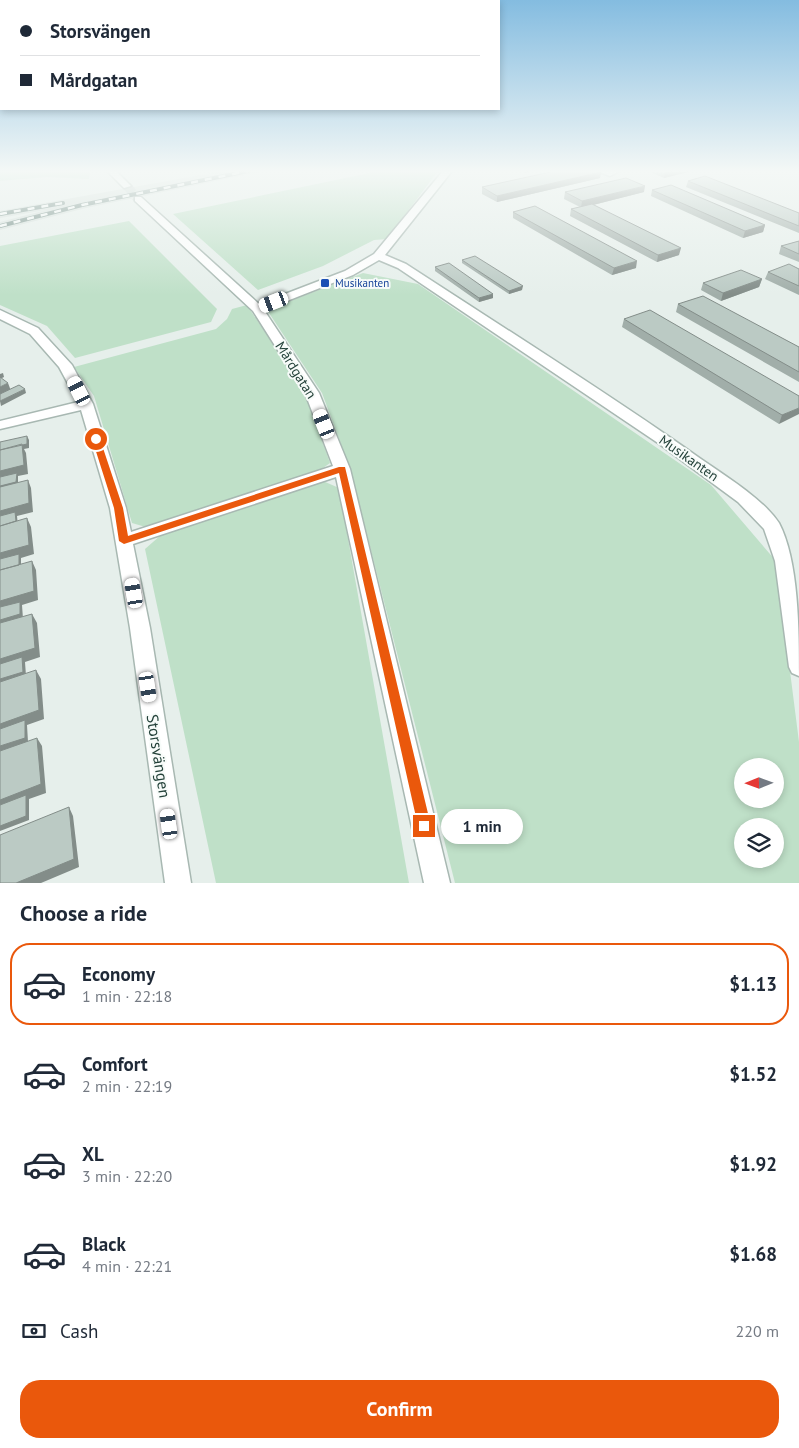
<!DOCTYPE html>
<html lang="en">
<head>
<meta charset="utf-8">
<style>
	body { margin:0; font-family:"PT Sans",sans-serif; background:#f6f6f7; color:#1f2937; height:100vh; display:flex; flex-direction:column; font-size:19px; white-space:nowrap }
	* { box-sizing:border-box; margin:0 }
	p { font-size:16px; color:#747a83 }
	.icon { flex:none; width:28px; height:28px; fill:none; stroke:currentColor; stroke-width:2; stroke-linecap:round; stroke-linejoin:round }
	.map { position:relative; height:883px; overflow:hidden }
	.panel { display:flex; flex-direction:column; background:#fff; flex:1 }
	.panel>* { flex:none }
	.banner { position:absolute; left:0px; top:0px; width:500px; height:110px; box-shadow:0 2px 8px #0003; display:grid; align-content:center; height:110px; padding:0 20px; background:#fff }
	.needle { width:32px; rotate:269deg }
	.controls { position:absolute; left:734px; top:758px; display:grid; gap:10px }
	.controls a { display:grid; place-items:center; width:50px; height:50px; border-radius:50%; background:#fff; box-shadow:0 2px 8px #0003; font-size:25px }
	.end { position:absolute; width:22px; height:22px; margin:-11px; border:6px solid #ea580c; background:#fff; box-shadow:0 0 0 2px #fff }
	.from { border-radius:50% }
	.bubble { position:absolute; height:35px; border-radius:18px; background:#fff; box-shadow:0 2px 8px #0003; font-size:16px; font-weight:700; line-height:35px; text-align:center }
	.car { position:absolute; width:15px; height:30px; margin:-15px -8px; border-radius:6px; box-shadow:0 0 4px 1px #0007; background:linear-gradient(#fff 24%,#345 0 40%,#fff 0 76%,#345 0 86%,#fff 0) }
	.banner b { display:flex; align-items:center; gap:18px; height:48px; font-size:19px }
	.banner b+b { border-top:1px solid #e0e1e3 }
	.banner i { width:12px; height:12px; background:#1f2937 }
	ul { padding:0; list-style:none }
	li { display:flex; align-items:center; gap:15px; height:82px; margin:0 10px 8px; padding:0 10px; border:2px solid transparent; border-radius:20px }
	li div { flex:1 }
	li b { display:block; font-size:19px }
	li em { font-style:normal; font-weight:700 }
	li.active { border-color:#ea580c }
	li>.icon { width:45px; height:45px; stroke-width:1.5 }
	h2 { padding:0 20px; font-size:22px; line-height:60px }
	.pay { display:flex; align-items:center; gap:12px; height:55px; padding:0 20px; font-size:19px }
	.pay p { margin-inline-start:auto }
	.cta { display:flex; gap:10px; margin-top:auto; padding:10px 20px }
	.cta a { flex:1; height:58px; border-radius:20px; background:#ea580c; color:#fff; font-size:20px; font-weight:700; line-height:58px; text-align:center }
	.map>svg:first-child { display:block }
	.built { fill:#d4dfda }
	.green { fill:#bfe0c8; fill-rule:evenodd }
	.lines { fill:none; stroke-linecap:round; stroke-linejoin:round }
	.minor-tunnel { stroke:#bfccc8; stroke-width:9; stroke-dasharray:9 4.5; stroke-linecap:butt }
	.minor-casing { stroke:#a8b8b2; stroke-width:3 }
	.minor { fill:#fff; fill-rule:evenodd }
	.rail-casing { stroke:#5f7d75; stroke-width:4 }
	.rail { stroke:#f7fbf9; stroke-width:2.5; stroke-dasharray:7; stroke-linecap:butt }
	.wall { fill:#a1aea9 }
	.shaded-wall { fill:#838d89 }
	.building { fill:#bbcac4; stroke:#838d89 }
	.route { fill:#ea580c }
	.transit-dot { fill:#1a4fb4; stroke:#f7fbf9; stroke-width:2 }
	.labels { text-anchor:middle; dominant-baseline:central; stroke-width:4; stroke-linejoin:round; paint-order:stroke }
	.far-transit-label { font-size:11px; fill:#164399; stroke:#f7fbf9; text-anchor:start }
	.street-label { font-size:14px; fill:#24423a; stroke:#f7fbf9 }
	.near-street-label { font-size:16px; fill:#24423a; stroke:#f7fbf9 }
</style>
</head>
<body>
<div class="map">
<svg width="799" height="883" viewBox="0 0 799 883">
	<rect width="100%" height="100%" fill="#e6efeb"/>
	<path class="built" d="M223,171H265L86,208L0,230V222L46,210L0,218V211Z"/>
	<path class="green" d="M0,171H89L90,172L89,179L47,177L0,181Z
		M379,171H438L387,239L374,240L323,266L258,290L173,214Z
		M129,221L217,309L211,322L75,358L47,326L0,305V246Z
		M363,273L418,284L711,485L776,561L799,742V883H455L351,471L322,393L267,310ZM742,766H775V799H742ZM742,826H775V859H742Z
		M247,305L305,393L330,463L316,473L149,528L132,523L94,396L74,367L216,329L227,319L232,309Z
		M323,481L339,488L409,883H216L145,549L161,535Z"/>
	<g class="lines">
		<path class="minor-tunnel" d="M127,186L138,199"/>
		<defs>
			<path id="minor" d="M107,171H116L131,186L124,188Z
				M443,171H452L385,255L406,264C501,326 598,387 691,452C717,471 762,497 779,523C799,561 799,632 799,676L792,673L789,667L775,561L764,529L738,502L658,443L398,268L379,260L353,275L264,310L319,393L350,469L450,883H424L336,477L133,544L150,628L191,883H165L130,628L110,508L81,410L0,429V421L78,402L59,367L30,334L0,319V310L38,328L72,365L93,404L126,508L131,532L333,466L305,393L253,311L135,201V197H141L259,304L345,271L374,254Z
				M597,171H620L610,176Z"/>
		</defs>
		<use href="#minor" class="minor-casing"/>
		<use href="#minor" class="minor"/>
		<defs>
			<path id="rail" d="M0,214L63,203
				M0,226L82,205L248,171"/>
		</defs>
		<use href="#rail" class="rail-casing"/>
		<use href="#rail" class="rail"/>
	</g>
	<path class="wall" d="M648,171H692L664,178Z
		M601,172L600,178L497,202L482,194V187Z
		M688,181L799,213V233L686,187Z
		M652,190L765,225L763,232L743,238L651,196Z
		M565,192H644L593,205L679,255L657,262L570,216L571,209L580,207L564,199Z
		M513,212L636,268L612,275L513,218Z
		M799,241V262L779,254L781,246Z
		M462,260L522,290L509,294L462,263Z
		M435,267L493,298L479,302L435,271Z
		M799,269V295L765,279L768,272Z
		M762,279L759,287L721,301L701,290L703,283Z
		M678,304L799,347V382L676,312Z
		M624,319L799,396L779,424L622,327Z"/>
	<path class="shaded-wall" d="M525,171H534L525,173Z
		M667,171H692L664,178L665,172Z
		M601,172L600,178L497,202V196Z
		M645,186L644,192L581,208L582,201Z
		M765,225L763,232L743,238L745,231Z
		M681,248L679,255L657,262L658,255Z
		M637,261L636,268L612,275L614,268Z
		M762,279L759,287L721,301L723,293Z
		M523,286L522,290L509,294V291Z
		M493,294V298L479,302V298Z
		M3,373L4,377L0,379V374Z
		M8,383L11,391L0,397V387Z
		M25,389L26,393L1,406L0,401Z
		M799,408V414L779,424L782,415Z
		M27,436L29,440V448L24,449L26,453L28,474L18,476V486L0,490V471Z
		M28,480L31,488L33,512L17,516L18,526L0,521V511Z
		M27,518L31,527L34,554L21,558V569L0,563V553Z
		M32,561L36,570L38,600L22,605L23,619L0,626V601Z
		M32,614L37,623L40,657L25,662L26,676L0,684V659Z
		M36,670L41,679L44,719L27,725L28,742L0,752V724Z
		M37,738L42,746L46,793L29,799V820L0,831V800Z
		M69,807L73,816L79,867L41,883H16Z"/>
	<path class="building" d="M555,171H599L601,172L497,196L482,187Z
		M705,176L799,213V226L688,181Z
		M626,178L645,186L582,201L565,192Z
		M671,185L765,225L745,231L652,190Z
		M592,204L681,248L658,255L571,209Z
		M535,206L637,261L614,268L513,212Z
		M799,241V254L781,246Z
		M475,256L523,286L509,291L462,260Z
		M449,263L493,294L479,298L435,267Z
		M789,264L799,269V286L768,272Z
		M741,270L762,279L723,293L703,283Z
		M703,296L799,347V372L678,304Z
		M650,310L799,396V408L782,415L624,319Z
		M0,377L8,383L0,387Z
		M19,385L25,389L0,401V394Z
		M27,436V444L0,450V442Z
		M22,444L24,465L0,471V450Z
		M17,473L16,482L0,486V477Z
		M28,480L29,503L0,511V487Z
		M15,512L16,521L0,526V516Z
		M27,518L29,545L0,553V526Z
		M19,554V565L0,570V559Z
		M32,561L34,591L0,601V570Z
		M20,602V614L0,620V607Z
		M32,614L35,648L0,659V623Z
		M22,657L23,672L0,679V664Z
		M36,670L39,710L0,724V682Z
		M25,720V738L0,746V729Z
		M37,738L41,784L0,800V751Z
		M26,795V816L0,826V805Z
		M69,807L74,859L16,883H0V835Z"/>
	<linearGradient id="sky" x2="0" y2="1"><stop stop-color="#84bce0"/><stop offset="0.58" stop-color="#f4f8f6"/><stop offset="1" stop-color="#f4f8f6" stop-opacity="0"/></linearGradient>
	<rect width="799" height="295" fill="url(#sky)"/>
	<path class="route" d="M96,436L100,439L123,508L128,536L339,467H345L431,826L429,831L424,833L420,831L418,826L339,473L124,544L119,541L114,508L92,439Z"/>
	<rect class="transit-dot" x="320" y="278" width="10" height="10" rx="2.5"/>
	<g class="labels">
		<g class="far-transit-label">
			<text x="335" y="283">Musikanten</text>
		</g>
		<g class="street-label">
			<text transform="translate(296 370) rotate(58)">Mårdgatan</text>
			<text transform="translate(689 458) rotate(35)">Musikanten</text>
		</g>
		<g class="near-street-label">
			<text transform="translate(159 756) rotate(81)">Storsvängen</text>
		</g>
	</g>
</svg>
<div class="controls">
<a><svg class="needle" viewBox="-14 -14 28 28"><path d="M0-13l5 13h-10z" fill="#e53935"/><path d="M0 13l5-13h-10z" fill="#747a83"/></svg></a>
<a><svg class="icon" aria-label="layers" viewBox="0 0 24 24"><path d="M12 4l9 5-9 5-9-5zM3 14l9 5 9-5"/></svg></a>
</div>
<i class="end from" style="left:96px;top:439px"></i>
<i class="end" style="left:424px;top:826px"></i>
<div class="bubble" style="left:441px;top:809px;width:82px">1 min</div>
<i class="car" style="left:274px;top:302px;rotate:249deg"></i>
<i class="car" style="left:79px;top:391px;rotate:333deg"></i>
<i class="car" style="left:324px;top:424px;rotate:338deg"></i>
<i class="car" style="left:134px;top:593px;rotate:350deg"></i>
<i class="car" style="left:148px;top:687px;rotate:171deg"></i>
<i class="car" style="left:169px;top:824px;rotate:352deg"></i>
<div class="banner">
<b><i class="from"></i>Storsvängen</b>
<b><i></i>Mårdgatan</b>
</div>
</div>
<section class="panel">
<h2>Choose a ride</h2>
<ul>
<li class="active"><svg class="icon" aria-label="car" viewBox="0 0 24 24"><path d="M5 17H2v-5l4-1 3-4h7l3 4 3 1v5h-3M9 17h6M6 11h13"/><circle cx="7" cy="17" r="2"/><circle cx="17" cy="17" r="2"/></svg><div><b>Economy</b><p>1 min · 22:18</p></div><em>$1.13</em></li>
<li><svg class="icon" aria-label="car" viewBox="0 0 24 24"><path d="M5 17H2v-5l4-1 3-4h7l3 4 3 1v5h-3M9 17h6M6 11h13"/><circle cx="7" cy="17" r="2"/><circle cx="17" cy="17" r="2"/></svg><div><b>Comfort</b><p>2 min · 22:19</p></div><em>$1.52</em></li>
<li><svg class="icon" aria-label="car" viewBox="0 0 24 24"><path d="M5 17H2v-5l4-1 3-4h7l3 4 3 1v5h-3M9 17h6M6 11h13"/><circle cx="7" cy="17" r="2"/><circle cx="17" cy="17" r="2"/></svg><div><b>XL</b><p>3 min · 22:20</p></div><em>$1.92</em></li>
<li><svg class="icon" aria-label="car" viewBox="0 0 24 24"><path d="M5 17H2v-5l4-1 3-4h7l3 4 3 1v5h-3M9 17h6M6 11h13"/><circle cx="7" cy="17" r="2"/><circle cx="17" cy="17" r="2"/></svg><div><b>Black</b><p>4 min · 22:21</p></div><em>$1.68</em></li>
</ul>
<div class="pay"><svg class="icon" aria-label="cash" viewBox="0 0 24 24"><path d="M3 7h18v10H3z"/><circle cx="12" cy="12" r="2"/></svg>Cash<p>220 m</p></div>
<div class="cta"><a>Confirm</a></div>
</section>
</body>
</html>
